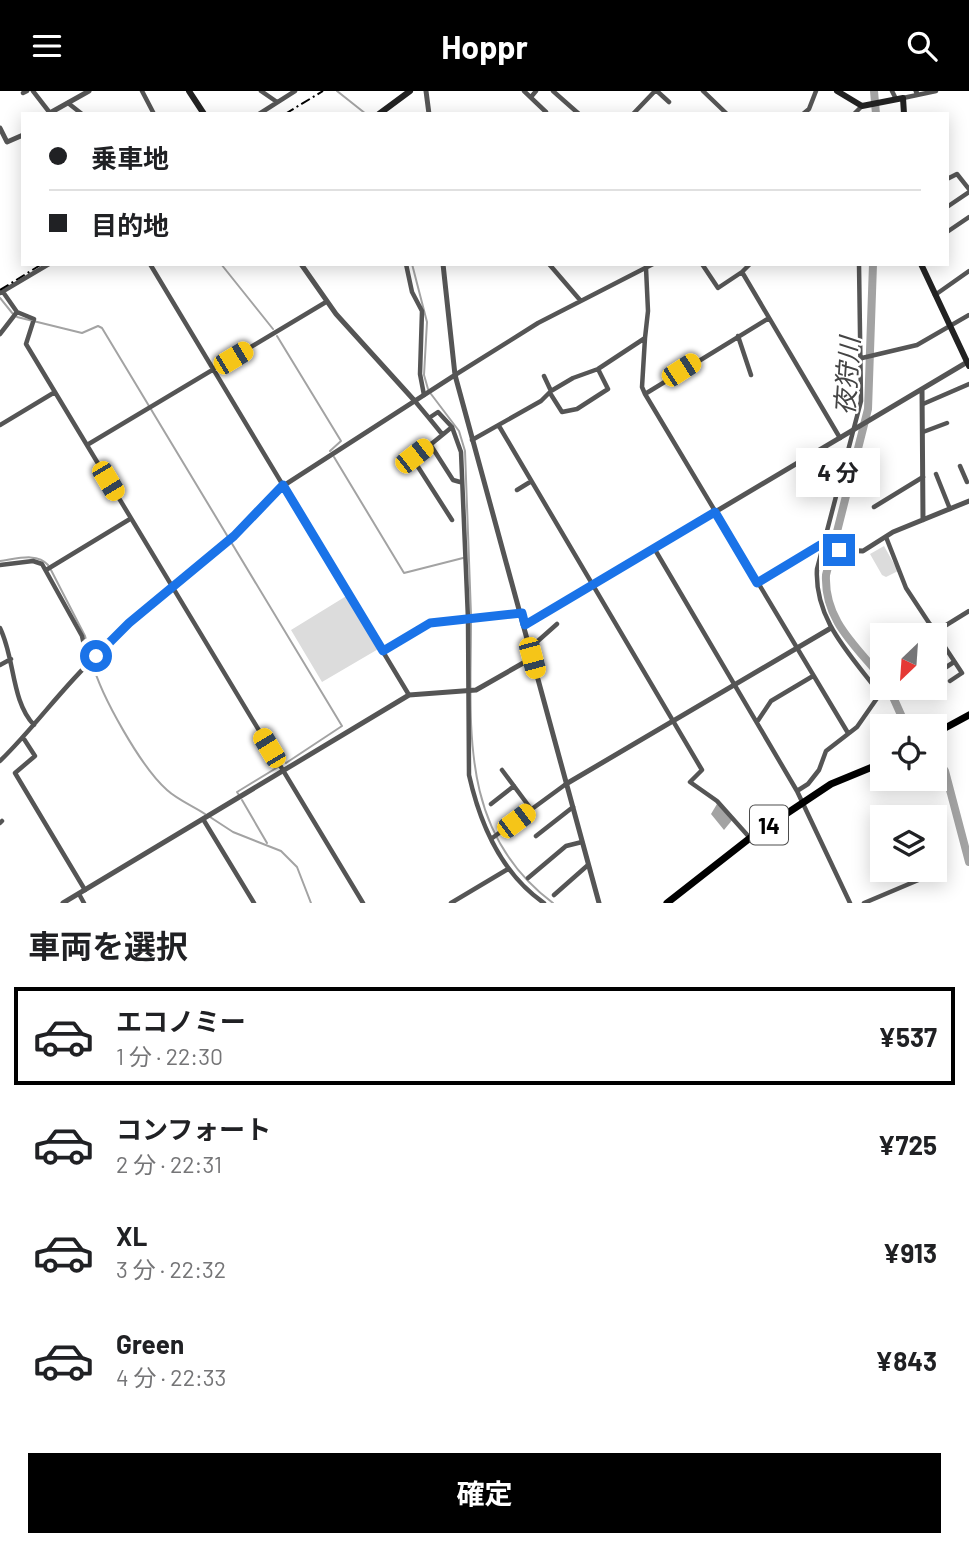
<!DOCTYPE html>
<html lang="ja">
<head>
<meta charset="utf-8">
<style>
	body { margin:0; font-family:Barlow,"Noto Sans JP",sans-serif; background:#f6f6f6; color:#202124; height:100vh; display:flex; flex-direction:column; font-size:26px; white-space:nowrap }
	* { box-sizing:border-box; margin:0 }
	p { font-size:23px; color:#757577 }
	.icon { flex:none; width:38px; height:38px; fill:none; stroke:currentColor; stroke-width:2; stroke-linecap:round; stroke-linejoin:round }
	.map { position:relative; height:812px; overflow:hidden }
	.panel { display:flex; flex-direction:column; background:#fff; flex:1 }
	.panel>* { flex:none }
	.banner { position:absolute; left:21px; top:21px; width:928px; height:154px; border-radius:0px; box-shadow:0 4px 18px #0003; display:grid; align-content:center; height:154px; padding:0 28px; background:#fff }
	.needle { width:46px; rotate:205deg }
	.tools { position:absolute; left:870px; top:532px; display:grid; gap:14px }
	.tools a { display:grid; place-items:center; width:77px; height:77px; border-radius:0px; background:#fff; box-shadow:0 4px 18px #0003; font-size:35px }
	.end { position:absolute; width:32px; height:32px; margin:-16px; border:9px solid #1a73e8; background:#fff; box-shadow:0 0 0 4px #fff }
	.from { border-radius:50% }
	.bubble { position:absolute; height:49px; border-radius:0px; background:#fff; box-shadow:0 4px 18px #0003; font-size:23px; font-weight:700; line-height:49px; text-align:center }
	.car { position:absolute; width:21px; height:42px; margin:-21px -10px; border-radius:9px; box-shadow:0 0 5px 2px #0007; background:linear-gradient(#f5c518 24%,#345 0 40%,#f5c518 0 76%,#345 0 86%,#f5c518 0) }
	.banner b { display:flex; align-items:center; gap:24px; height:66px; font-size:26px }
	.banner b+b { border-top:2px solid #e0e0e0 }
	.banner i { width:18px; height:18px; background:#202124 }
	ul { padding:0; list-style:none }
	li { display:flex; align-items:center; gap:21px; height:98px; margin:0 14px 10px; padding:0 14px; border:4px solid transparent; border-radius:0px }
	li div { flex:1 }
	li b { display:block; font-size:26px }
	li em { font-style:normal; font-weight:700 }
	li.current { border-color:#000 }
	li>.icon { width:63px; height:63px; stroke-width:1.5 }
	h2 { padding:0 28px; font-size:32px; line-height:84px }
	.primary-button { display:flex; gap:14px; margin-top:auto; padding:14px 28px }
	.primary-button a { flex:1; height:80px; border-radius:0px; background:#000; color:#fff; font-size:28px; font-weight:700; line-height:80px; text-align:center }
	header { display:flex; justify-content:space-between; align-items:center; height:91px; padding:0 28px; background:#000; color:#fff; font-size:32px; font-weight:700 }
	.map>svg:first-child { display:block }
	.green { fill:#dcdcdc }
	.water { fill:#a3a3a3 }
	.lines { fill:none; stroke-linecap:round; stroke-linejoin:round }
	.stream { stroke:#a3a3a3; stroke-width:2 }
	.river { stroke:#a3a3a3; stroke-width:8 }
	.minor { stroke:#555; stroke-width:4.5 }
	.tertiary { stroke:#555; stroke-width:5 }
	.secondary { stroke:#222; stroke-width:6 }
	.primary { stroke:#000; stroke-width:7 }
	.rail { stroke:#000; stroke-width:2; stroke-dasharray:10 3.5 2 3.5; stroke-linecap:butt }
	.route { stroke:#1a73e8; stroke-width:9 }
	.labels { text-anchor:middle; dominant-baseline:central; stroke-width:5; stroke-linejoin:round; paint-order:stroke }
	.shield { fill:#fff; stroke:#4c4c4c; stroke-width:2 }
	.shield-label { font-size:23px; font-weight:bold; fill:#000 }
	.water-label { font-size:26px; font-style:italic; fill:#444; stroke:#fff }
</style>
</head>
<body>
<header><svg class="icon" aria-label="menu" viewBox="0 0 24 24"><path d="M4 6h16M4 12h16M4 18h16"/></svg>Hoppr<svg class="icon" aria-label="search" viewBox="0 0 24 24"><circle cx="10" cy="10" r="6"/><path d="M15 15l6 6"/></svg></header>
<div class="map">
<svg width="969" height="812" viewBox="0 0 969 812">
	<rect width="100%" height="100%" fill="#fff"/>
	<path class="green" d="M884,455L898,480L886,486L882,484L870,463Z
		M348,504L380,557L322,591L291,539Z"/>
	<path class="water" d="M717,713L733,728L724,739L711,723Z"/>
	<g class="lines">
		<path class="stream" d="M337,0L366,23
			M221,173L273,238
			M412,173L427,231L424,284L428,298
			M0,207L13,223
			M17,226L82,242L98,235L102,237L228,446
			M277,245L341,350L330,360
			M431,303L459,340L465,360L471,524
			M334,366L404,482L463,467
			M231,451L342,635L286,672
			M0,470C16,468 37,461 48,474
			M51,479L85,545L91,566
			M471,530C471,636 458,741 553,812
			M92,571C101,605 141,676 167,699C178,709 193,715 205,723
			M239,704L237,701L278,676
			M242,709L267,752
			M210,726L233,741L281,760L297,776L311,812
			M968,769H969"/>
		<path class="river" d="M874,0L876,23
			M873,173L868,318L826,484C824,529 855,554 882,587
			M889,597L906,635
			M934,664L945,680L969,771"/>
		<path class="minor" d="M33,0L50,22
			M142,0L154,23
			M261,0L277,11
			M524,0L546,21
			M553,0L579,23
			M657,0L669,11
			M703,0L727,23
			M892,0L896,8
			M23,2L27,0
			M531,6L536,0
			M903,7L936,0
			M68,12L82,23
			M259,23L295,0
			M633,23L655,0
			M803,23L809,18L816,0
			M854,23L862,15
			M947,88L957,83L969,98
			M947,116L969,101
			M947,141L969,126
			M150,173L409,604
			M406,173L412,201L422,220L420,283L424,304
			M549,173L580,209
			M702,173L718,197L742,181
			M750,173L742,181L840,347
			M3,201L17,221L34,228L26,253L363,812
			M0,202L49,173
			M935,204L969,180
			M0,243L17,221
			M738,245L751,284
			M645,247L642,296L645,303L848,642
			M862,267L917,254L969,224
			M455,284L538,232L653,173
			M544,285L551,300
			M550,302L562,321L577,318L608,298L598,278
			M645,303L769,227
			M414,309L429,327L438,321L452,336L461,361L468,528L469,684C480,733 502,783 544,812
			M923,313L969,293
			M429,327L442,343
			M0,334L55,301
			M499,335L702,679L690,691L717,710L750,747
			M452,336L413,368L452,429
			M923,341L947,332
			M472,349L541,310L551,300L573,287L598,278L645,247L648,220L646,177
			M430,353L453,389L460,391
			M87,354L326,211
			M960,375L967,391
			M936,383L950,418
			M517,399L530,391
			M874,416L923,386
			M886,446L906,497L962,582L950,590
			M654,457L797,700
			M0,474L33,470L42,473L82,545L88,572
			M46,479L130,428
			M757,492L820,454L840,459
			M0,537C15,567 11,610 34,634
			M935,541L969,520
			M913,544L930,533
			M530,557L557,533
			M934,557L942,552
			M383,560L430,532L520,522
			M880,565L882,564
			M0,574L11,568
			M934,584L954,571
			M910,600L915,597
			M757,631L771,610L813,585
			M24,648L35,665L15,682L85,799
			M0,670C34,637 61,598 96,565
			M502,679L531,718
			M491,713L514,695
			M203,728L254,812
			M0,732L2,730
			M536,745L573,716
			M491,748L566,693
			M528,787L566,755L582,751
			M79,803L84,812
			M554,804L588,774
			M451,812L508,778
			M850,812L797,700L808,693L819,679L826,660L857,636L880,603C851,564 814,529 817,478L861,310L859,173
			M864,812L942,779"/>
		<path class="tertiary" d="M426,0L429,23
			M916,0L917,3
			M48,23L89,0
			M0,37L7,51L23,44
			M301,173L336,223L413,308
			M443,173L455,284L599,812
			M922,298L923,429
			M840,459L863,460L893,441L969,410
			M525,534L969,270
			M96,565L129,532L234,445L283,395L455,284
			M566,693L831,537
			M63,812L409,604L476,599L532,567"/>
		<path class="secondary" d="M189,0L204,23
			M837,0L862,15L903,7L904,23
			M379,23L410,0
			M921,173L969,275"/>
		<path class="primary" d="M934,643L969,624
			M667,812L750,747L831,693L882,672"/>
		<path class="rail" d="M285,23L323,0
			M0,199L42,173"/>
	</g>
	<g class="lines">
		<path class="route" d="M96,565L129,532L234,445L283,394L383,560L430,532L522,522L525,534L715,421L757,492L820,454L839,459"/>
	</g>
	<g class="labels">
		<rect class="shield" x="750" y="714.5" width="38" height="39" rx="5"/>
		<g class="shield-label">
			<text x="769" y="734">14</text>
		</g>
		<g class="water-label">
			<text transform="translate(846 285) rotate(-86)">夜狩川</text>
		</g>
	</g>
</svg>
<div class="tools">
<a><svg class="needle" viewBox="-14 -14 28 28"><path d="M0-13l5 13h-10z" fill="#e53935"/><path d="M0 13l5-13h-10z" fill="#757577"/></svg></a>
<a><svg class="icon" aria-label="locate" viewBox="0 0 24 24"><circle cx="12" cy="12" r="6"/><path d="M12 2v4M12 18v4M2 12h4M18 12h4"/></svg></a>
<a><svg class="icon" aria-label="layers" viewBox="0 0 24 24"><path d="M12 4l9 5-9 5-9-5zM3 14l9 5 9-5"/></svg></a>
</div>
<i class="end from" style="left:96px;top:565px"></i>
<i class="end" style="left:839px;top:459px"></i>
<div class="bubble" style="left:796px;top:357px;width:84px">4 分</div>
<i class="car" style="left:233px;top:267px;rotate:59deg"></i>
<i class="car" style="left:681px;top:279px;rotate:57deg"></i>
<i class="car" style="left:414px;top:365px;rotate:52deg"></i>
<i class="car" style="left:108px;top:390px;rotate:149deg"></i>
<i class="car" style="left:532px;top:567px;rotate:165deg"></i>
<i class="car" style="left:269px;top:657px;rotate:329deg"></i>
<i class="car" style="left:516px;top:730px;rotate:53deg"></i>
<div class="banner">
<b><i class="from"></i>乗車地</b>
<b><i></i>目的地</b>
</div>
</div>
<section class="panel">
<h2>車両を選択</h2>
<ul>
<li class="current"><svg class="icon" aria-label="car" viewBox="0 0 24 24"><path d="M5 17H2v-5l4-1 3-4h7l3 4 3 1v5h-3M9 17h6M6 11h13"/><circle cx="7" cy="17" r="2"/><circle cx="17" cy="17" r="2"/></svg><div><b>エコノミー</b><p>1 分 · 22:30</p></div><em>¥537</em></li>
<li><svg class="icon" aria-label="car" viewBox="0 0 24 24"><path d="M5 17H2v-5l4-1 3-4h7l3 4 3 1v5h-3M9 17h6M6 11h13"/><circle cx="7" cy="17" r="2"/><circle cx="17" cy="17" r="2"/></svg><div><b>コンフォート</b><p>2 分 · 22:31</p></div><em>¥725</em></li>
<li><svg class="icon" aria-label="car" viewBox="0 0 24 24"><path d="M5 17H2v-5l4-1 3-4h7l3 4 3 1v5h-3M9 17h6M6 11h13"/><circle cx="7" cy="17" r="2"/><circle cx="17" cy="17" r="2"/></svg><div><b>XL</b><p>3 分 · 22:32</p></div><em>¥913</em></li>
<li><svg class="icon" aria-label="car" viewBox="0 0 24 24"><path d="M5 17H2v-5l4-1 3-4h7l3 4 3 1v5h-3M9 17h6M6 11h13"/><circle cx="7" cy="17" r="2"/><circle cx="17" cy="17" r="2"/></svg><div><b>Green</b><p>4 分 · 22:33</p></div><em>¥843</em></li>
</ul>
<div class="primary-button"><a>確定</a></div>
</section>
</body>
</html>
